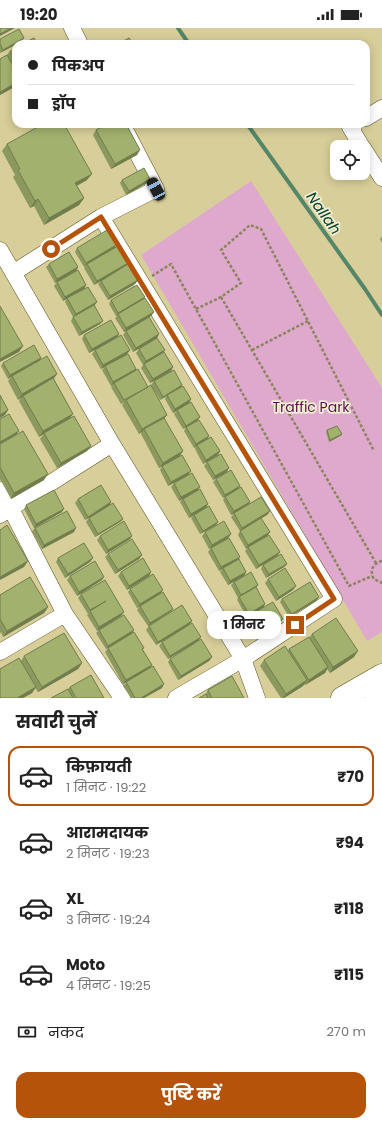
<!DOCTYPE html>
<html lang="hi">
<head>
<meta charset="utf-8">
<style>
	body { margin:0; font-family:Poppins,"Noto Sans Devanagari",sans-serif; background:#f2f2f2; color:#222; height:100vh; display:flex; flex-direction:column; font-size:15px; white-space:nowrap }
	* { box-sizing:border-box; margin:0 }
	p { font-size:13px; color:#767676 }
	.icon { flex:none; width:22px; height:22px; fill:none; stroke:currentColor; stroke-width:2; stroke-linecap:round; stroke-linejoin:round }
	.map { position:relative; height:670px; overflow:hidden }
	.panel { display:flex; flex-direction:column; background:#fff; flex:1 }
	.panel>* { flex:none }
	.guide { position:absolute; left:12px; top:12px; width:358px; height:88px; border-radius:12px; box-shadow:0 2px 10px #0003; display:grid; align-content:center; height:88px; padding:0 16px; background:#fff }
	.fabs { position:absolute; left:330px; top:112px; display:grid; gap:8px }
	.fabs a { display:grid; place-items:center; width:40px; height:40px; border-radius:8px; background:#fff; box-shadow:0 2px 10px #0003; font-size:20px }
	.end { position:absolute; width:18px; height:18px; margin:-9px; border:5px solid #b45309; background:#fff; box-shadow:0 0 0 2px #fff }
	.from { border-radius:50% }
	.bubble { position:absolute; height:28px; border-radius:12px; background:#fff; box-shadow:0 2px 10px #0003; font-size:13px; font-weight:700; line-height:28px; text-align:center }
	.car { position:absolute; width:12px; height:24px; margin:-12px -6px; border-radius:5px; box-shadow:0 0 3px 1px #0007; background:linear-gradient(#222 24%,#8ab4d8 0 40%,#222 0 76%,#8ab4d8 0 86%,#222 0) }
	.guide b { display:flex; align-items:center; gap:14px; height:38px; font-size:15px }
	.guide b+b { border-top:1px solid #e0e0e0 }
	.guide i { width:10px; height:10px; background:#222 }
	ul { padding:0; list-style:none }
	li { display:flex; align-items:center; gap:12px; height:60px; margin:0 8px 6px; padding:0 8px; border:2px solid transparent; border-radius:12px }
	li div { flex:1 }
	li b { display:block; font-size:15px }
	li em { font-style:normal; font-weight:700 }
	li.on { border-color:#b45309 }
	li>.icon { width:36px; height:36px; stroke-width:1.5 }
	h2 { padding:0 16px; font-size:18px; line-height:48px }
	.pay { display:flex; align-items:center; gap:10px; height:44px; padding:0 16px; font-size:15px }
	.pay p { margin-inline-start:auto }
	.button { display:flex; gap:8px; margin-top:auto; padding:8px 16px }
	.button a { flex:1; height:46px; border-radius:12px; background:#b45309; color:#fff; font-size:16px; font-weight:700; line-height:46px; text-align:center }
	.status { display:flex; justify-content:space-between; align-items:center; height:28px; padding:0 20px; background:#fff; direction:ltr }
	.status svg { height:11px; fill:currentColor }
	.map>svg:first-child { display:block }
	.green { fill:#dfa9cd }
	.lines { fill:none; stroke-linecap:round; stroke-linejoin:round }
	.stream { stroke:#558668; stroke-width:4 }
	.street-casing { stroke:#5a511e; stroke-width:17 }
	.secondary-casing { stroke:#5a511e; stroke-width:23 }
	.path { stroke:#8b845f; stroke-width:2.5; stroke-dasharray:3 2; stroke-linecap:butt }
	.street { stroke:#fff; stroke-width:16 }
	.secondary { stroke:#fff; stroke-width:22 }
	.wall { fill:#8b995f }
	.shaded-wall { fill:#717d4d }
	.building { fill:#a2b26e; stroke:#717d4d }
	.route { stroke:#b45309; stroke-width:5 }
	.labels { text-anchor:middle; dominant-baseline:central; stroke-width:3.5; stroke-linejoin:round; paint-order:stroke }
	.park-label { font-size:14px; fill:#5d144b; stroke:#f2eed4 }
	.water-label { font-size:15px; font-style:italic; fill:#08452c; stroke:#f2eed4 }
</style>
</head>
<body>
<div class="status"><b>19:20</b><svg viewBox="0 0 49 12"><path d="M0 12V9h3v3zM5 12V6h3v6zM10 12V3h3v9zM15 12V0h3v12zM26 1h20v11H26zM47 4h2v5h-2z"/></svg></div>
<div class="map">
<svg width="382" height="670" viewBox="0 0 382 670">
	<rect width="100%" height="100%" fill="#d7ce99"/>
	<path class="green" d="M251,153L382,360V604L367,613L141,227Z"/>
	<g class="lines">
		<path class="stream" d="M178,0L189,16
			M247,96L365,261L382,287"/>
		<defs>
			<path id="street" d="M72,0L80,16
				M366,90L382,80
				M355,96L350,99L362,119
				M363,120L382,150
				M101,189L334,571L243,631L176,670
				M0,222L112,416L243,631L257,670
				M13,245L101,189L156,161L122,96
				M0,462L11,481L65,586L122,670
				M0,487L112,416
				M0,624L65,586"/>
			<path id="secondary" d="M342,670L382,647
				M376,670L382,667"/>
		</defs>
		<use href="#street" class="street-casing"/>
		<use href="#secondary" class="secondary-casing"/>
		<path class="path" d="M152,248L171,236L349,558L372,548
			M221,269L376,535
			M196,281L221,269L241,255L221,222L250,197L261,201L374,423
			M252,322L308,293
			M382,533C373,535 369,543 374,551L382,555"/>
		<use href="#street" class="street"/>
		<use href="#secondary" class="secondary"/>
	</g>
	<path class="wall" d="M0,11L21,14L0,25Z
		M16,20V58L0,67L7,27L10,23Z
		M96,102L137,127L111,141L93,107Z
		M7,116L87,152L77,158L84,170L79,177L44,197L34,178L30,180L13,149L15,147L2,123Z
		M150,151L147,155L126,167L120,155L122,152Z
		M382,208V215L380,211Z
		M116,217L115,220L125,238L138,252L135,256L108,272L98,256L101,253L94,257L84,240L86,238L84,239L75,224L77,220Z
		M49,236L78,239L76,243L55,255L46,239Z
		M57,254L86,257L84,261L94,278L100,296L79,308L71,293L73,289L65,274L67,270L63,273L54,258Z
		M145,269L143,271L154,284L151,288L149,289L159,306L157,310L133,324L123,307L126,303L124,304L115,290L117,288H116L109,276L111,272Z
		M84,307L117,310L89,325L82,311Z
		M139,321L165,322L163,325L173,339L171,343L150,355L141,340L143,337L136,325Z
		M95,322H130L127,326L136,341L135,343L148,359L167,387L164,390L183,423L179,428L191,443L188,447L197,462L206,480L218,494L216,497L200,506L191,490L194,487L189,490L180,474L182,471L179,473L171,459L174,455L177,453L168,458L160,442L162,438L159,440L141,406L142,404L139,406L122,377L124,375L121,376L111,359L113,356L111,358L102,342L105,339L101,341L92,326Z
		M41,330L40,332L54,351L73,386L69,391L91,418L87,423L57,440L40,411L44,406L39,409L19,373L21,370L18,372L8,353L11,349L8,351L1,338L3,335Z
		M154,353L182,357L181,360L191,371L189,375L200,389L197,393L209,408L207,411L220,423L218,427L203,436L195,421L196,418L194,420L184,403L186,399L190,397L183,401L174,386L177,383L173,385L165,371L166,369L160,372L151,357Z
		M327,402L342,406L340,408L329,414L326,404Z
		M0,416L44,452L11,471L0,451Z
		M207,434L227,444L213,452L204,438Z
		M216,451L240,458L238,461L223,470L213,454Z
		M225,469L250,474L247,477L270,483L267,487L261,490L270,504L267,508L280,524L277,528L256,541L245,523L248,520L246,521L238,507L240,503L231,489L234,486L231,487L223,472Z
		M78,471L111,474L109,478L123,491L120,494L95,509L86,494L89,490L94,487L85,492L75,475Z
		M26,477L62,484L34,500L24,481Z
		M35,500L74,504L42,521L32,503Z
		M205,504L231,506L228,510L209,521L202,508Z
		M100,508H132L130,511L106,526L97,512Z
		M211,520L239,531L246,544L244,548L228,557L220,544L222,541L219,543L208,524Z
		M108,526L142,527L139,531L115,546L105,529Z
		M58,530H93L90,534L65,550L56,534Z
		M287,536L284,539L266,550L261,541L263,537Z
		M121,544H151L149,548L127,562L118,548Z
		M70,548L102,552L77,568L67,552Z
		M268,551L293,562L276,573L265,555Z
		M234,554L256,560L265,576L263,580L247,589L237,572L238,570L231,557Z
		M130,561L160,566L173,581L170,584L148,598L137,582L140,578L137,580L128,564Z
		M81,566L124,584L121,588L97,603L87,587L89,585L88,586L78,570Z
		M0,567L48,579L44,585L3,609L1,604L0,606Z
		M319,569L316,573L289,589L280,574L282,571Z
		M250,587L280,595L257,608L248,591Z
		M192,593L189,597L156,617L146,602L149,598Z
		M99,602H134L132,606L143,622L152,637L149,640L162,660L144,670H131L123,658L126,655L123,656L105,624L108,620L106,621L96,605Z
		M312,606L354,629L330,645L327,641L325,645L305,657L304,656L303,658L284,670H281L260,638L264,632L288,623L289,621L309,610Z
		M198,613L168,631L159,618L162,614Z
		M24,628L82,635L78,641L38,664L35,660L32,665L23,670H0V641L21,633Z
		M212,629L209,633L178,652L168,634L170,631Z
		M70,659L104,670H51L68,661Z
		M208,662L244,670H199L205,667Z"/>
	<path class="shaded-wall" d="M11,0H15L0,8V6Z
		M24,10L21,14L0,25L3,22Z
		M16,55V58L0,67V64Z
		M140,122L137,127L111,141L115,136Z
		M92,146L87,152L70,161L75,155Z
		M150,151L147,155L126,167L129,163Z
		M84,170L79,177L44,197L49,190Z
		M38,171L34,178L30,180L35,173Z
		M116,217L114,221L87,236L84,239L86,235Z
		M128,235L125,239L94,257L97,253Z
		M78,239L76,243L55,255L57,251Z
		M138,252L135,256L108,272L110,268Z
		M86,257L84,261L63,273L65,269Z
		M145,269L142,273L118,286L116,288L118,285Z
		M97,274L94,278L73,289L76,286Z
		M154,284L151,288L124,304L126,300Z
		M103,293L100,296L79,308L82,304Z
		M119,306L117,310L89,325L92,321Z
		M159,306L157,310L133,324L136,320Z
		M23,318L19,324L0,334V331Z
		M130,322L127,326L101,341L103,337Z
		M165,322L162,326L143,337L146,333Z
		M41,330L39,334L12,348L8,351L10,347Z
		M173,339L171,343L150,355L153,351Z
		M136,341L134,345L114,355L111,358L113,354Z
		M57,346L53,352L23,368L21,370L18,372L22,366Z
		M182,357L180,361L167,367L160,372L163,369Z
		M191,371L189,375L173,385L175,381Z
		M8,382L5,387L0,390V387Z
		M73,386L69,391L39,409L43,403Z
		M167,387L163,392L144,401L142,404L139,406L142,401Z
		M200,389L197,393L183,401L186,398Z
		M19,403L16,407L0,416V414Z
		M342,406L340,408L329,414L330,412Z
		M209,408L207,412L194,420L196,416Z
		M91,418L87,423L57,440L61,435Z
		M183,423L179,429L159,440L163,435Z
		M220,423L218,427L203,436L206,432Z
		M229,440L227,444L213,452L215,448Z
		M191,443L188,447L168,458L171,454Z
		M48,446L44,452L11,471L14,465Z
		M240,458L238,461L223,470L225,467Z
		M200,459L197,463L179,473L181,469Z
		M111,474L109,478L85,492L88,489Z
		M250,474L247,478L231,487L234,483Z
		M208,476L206,480L189,490L191,486Z
		M64,481L62,484L34,500L36,496Z
		M270,483L267,487L240,503L242,500Z
		M123,491L120,494L95,509L98,506Z
		M218,494L216,497L200,506L203,503Z
		M76,500L74,504L42,521L44,517Z
		M270,504L267,508L246,521L248,517Z
		M231,506L228,510L209,521L212,517Z
		M132,508L130,511L106,526L108,522Z
		M280,524L277,528L256,541L259,537Z
		M142,527L139,531L115,546L118,542Z
		M240,529L238,532L223,540L219,543L221,539Z
		M93,530L90,534L65,550L68,546Z
		M28,533L24,539L0,552V549Z
		M287,536L284,539L266,550L269,546Z
		M151,544L149,548L127,562L129,558Z
		M246,544L244,548L228,557L230,553Z
		M104,549L102,552L77,568L79,564Z
		M258,557L256,560L240,569L241,567Z
		M296,558L293,562L276,573L279,569Z
		M163,562L160,566L137,580L140,576Z
		M319,569L316,573L289,589L292,586Z
		M265,576L263,580L247,589L249,586Z
		M48,579L44,585L3,609L7,603Z
		M173,581L170,584L148,598L150,595Z
		M124,584L121,588L97,603L99,599Z
		M283,591L280,595L257,608L260,604Z
		M192,593L189,597L156,617L158,614Z
		M134,602L131,606L106,621L108,618Z
		M201,609L198,613L168,631L170,628Z
		M358,623L354,629L330,645L333,639Z
		M212,629L209,633L178,652L181,648Z
		M82,635L78,641L38,664L42,659Z
		M152,637L149,641L123,656L126,652Z
		M328,639L325,645L305,657L309,652Z
		M307,652L303,658L284,670H283L286,666Z
		M164,656L162,660L144,670H141Z
		M36,659L32,665L23,670H17Z"/>
	<path class="building" d="M0,0H11L0,6Z
		M19,1L24,10L3,22L0,16V11Z
		M34,10L37,16H22Z
		M129,10L133,16H118Z
		M16,20V33L10,23Z
		M7,27L16,43V55L0,64V31Z
		M43,96H64L92,146L75,155L84,170L49,190L38,171L35,173L18,142L20,141L7,116Z
		M107,96H126L140,122L115,136L96,102Z
		M144,140L150,151L129,163L122,152Z
		M107,202L116,217L86,235L77,220Z
		M118,218L128,235L97,253L87,236Z
		M69,224L78,239L57,251L49,236Z
		M128,236L138,252L110,268L101,253Z
		M78,242L86,257L65,269L57,254Z
		M137,257L145,269L118,285L111,272Z
		M88,259L97,274L76,286L67,270Z
		M145,270L154,284L126,300L118,286Z
		M94,277L103,293L82,304L73,289Z
		M0,278L23,318L0,331Z
		M149,289L159,306L136,320L126,303Z
		M111,292L119,306L92,321L84,307Z
		M121,307L130,322L103,337L95,322Z
		M157,310L165,322L146,333L139,321Z
		M34,317L41,330L10,347L3,335Z
		M164,324L173,339L153,351L144,336Z
		M128,326L136,341L113,354L105,338Z
		M47,328L57,346L22,366L12,348Z
		M138,341L148,359L124,372L114,355Z
		M174,342L182,357L163,369L154,353Z
		M53,350L73,386L43,403L23,368Z
		M151,357L167,387L142,401L126,372Z
		M183,358L191,371L175,381L167,367Z
		M0,367L8,382L0,387Z
		M191,374L200,389L186,398L177,382Z
		M9,386L19,403L0,414V391Z
		M74,388L91,418L61,435L44,405Z
		M164,390L183,423L163,435L144,401Z
		M199,392L209,408L196,416L186,399Z
		M337,398L342,406L330,412L327,402Z
		M23,403L48,446L14,465L0,439V416Z
		M211,409L220,423L206,432L197,417Z
		M221,426L229,440L215,448L207,434Z
		M182,427L191,443L171,454L162,438Z
		M231,442L240,458L225,467L216,451Z
		M192,445L200,459L181,469L174,455Z
		M101,457L111,474L88,489L78,471Z
		M241,459L250,474L234,483L225,469Z
		M200,461L208,476L191,486L183,471Z
		M54,462L64,481L36,496L26,477Z
		M261,469L270,483L242,500L234,485Z
		M113,475L123,491L98,506L89,490Z
		M209,478L218,494L203,503L194,487Z
		M67,483L76,500L44,517L35,500Z
		M261,490L270,504L248,517L240,503Z
		M124,493L132,508L108,522L100,508Z
		M224,493L231,506L212,517L205,504Z
		M7,497L28,533L0,549V502Z
		M269,507L280,524L259,537L248,519Z
		M229,510L240,529L221,539L211,520Z
		M132,511L142,527L118,542L108,526Z
		M84,515L93,530L68,546L58,530Z
		M281,526L287,536L269,546L263,537Z
		M143,530L151,544L129,558L121,544Z
		M239,531L246,544L230,553L223,540Z
		M95,533L104,549L79,564L70,548Z
		M285,540L296,558L279,569L268,551Z
		M251,544L258,557L241,567L234,554Z
		M153,546L163,562L140,576L130,561Z
		M30,549L48,579L7,603L0,591V567Z
		M105,552L124,584L99,599L90,583L106,573L90,582L81,566Z
		M310,554L319,569L292,586L282,571Z
		M256,559L265,576L249,586L239,569Z
		M163,564L173,581L150,595L140,578Z
		M273,574L283,591L260,604L250,587Z
		M182,577L192,593L158,614L149,598Z
		M124,587L134,602L108,618L99,602Z
		M336,590L358,623L333,639L312,606Z
		M192,595L201,609L170,628L162,614Z
		M134,604L144,620L142,621L152,637L126,652L108,620Z
		M64,605L82,635L42,659L24,628Z
		M309,609L328,639L309,652L289,621Z
		M201,611L212,629L181,648L170,631Z
		M285,618L307,652L286,666L264,632Z
		M19,630L36,659L17,670H1L0,669V641Z
		M153,638L164,656L141,670H135L126,654Z
		M91,647L104,670H76L70,659Z
		M232,648L244,670H212L208,662Z
		M68,661L73,670H51Z
		M206,666L208,670H199Z"/>
	<g class="lines">
		<path class="route" d="M51,221L101,189L334,571L295,597"/>
	</g>
	<g class="labels">
		<g class="park-label">
			<text x="311" y="379">Traffic Park</text>
		</g>
		<g class="water-label">
			<text transform="translate(324 185) rotate(55)">Nallah</text>
		</g>
	</g>
</svg>
<div class="fabs">
<a><svg class="icon" aria-label="locate" viewBox="0 0 24 24"><circle cx="12" cy="12" r="6"/><path d="M12 2v4M12 18v4M2 12h4M18 12h4"/></svg></a>
</div>
<i class="end from" style="left:51px;top:221px"></i>
<i class="end" style="left:295px;top:597px"></i>
<div class="bubble" style="left:207px;top:583px;width:74px">1 मिनट</div>
<i class="car" style="left:156px;top:161px;rotate:332deg"></i>
<div class="guide">
<b><i class="from"></i>पिकअप</b>
<b><i></i>ड्रॉप</b>
</div>
</div>
<section class="panel">
<h2>सवारी चुनें</h2>
<ul>
<li class="on"><svg class="icon" aria-label="car" viewBox="0 0 24 24"><path d="M5 17H2v-5l4-1 3-4h7l3 4 3 1v5h-3M9 17h6M6 11h13"/><circle cx="7" cy="17" r="2"/><circle cx="17" cy="17" r="2"/></svg><div><b>किफ़ायती</b><p>1 मिनट · 19:22</p></div><em>₹70</em></li>
<li><svg class="icon" aria-label="car" viewBox="0 0 24 24"><path d="M5 17H2v-5l4-1 3-4h7l3 4 3 1v5h-3M9 17h6M6 11h13"/><circle cx="7" cy="17" r="2"/><circle cx="17" cy="17" r="2"/></svg><div><b>आरामदायक</b><p>2 मिनट · 19:23</p></div><em>₹94</em></li>
<li><svg class="icon" aria-label="car" viewBox="0 0 24 24"><path d="M5 17H2v-5l4-1 3-4h7l3 4 3 1v5h-3M9 17h6M6 11h13"/><circle cx="7" cy="17" r="2"/><circle cx="17" cy="17" r="2"/></svg><div><b>XL</b><p>3 मिनट · 19:24</p></div><em>₹118</em></li>
<li><svg class="icon" aria-label="car" viewBox="0 0 24 24"><path d="M5 17H2v-5l4-1 3-4h7l3 4 3 1v5h-3M9 17h6M6 11h13"/><circle cx="7" cy="17" r="2"/><circle cx="17" cy="17" r="2"/></svg><div><b>Moto</b><p>4 मिनट · 19:25</p></div><em>₹115</em></li>
</ul>
<div class="pay"><svg class="icon" aria-label="cash" viewBox="0 0 24 24"><path d="M3 7h18v10H3z"/><circle cx="12" cy="12" r="2"/></svg>नकद<p>270 m</p></div>
<div class="button"><a>पुष्टि करें</a></div>
</section>
</body>
</html>
